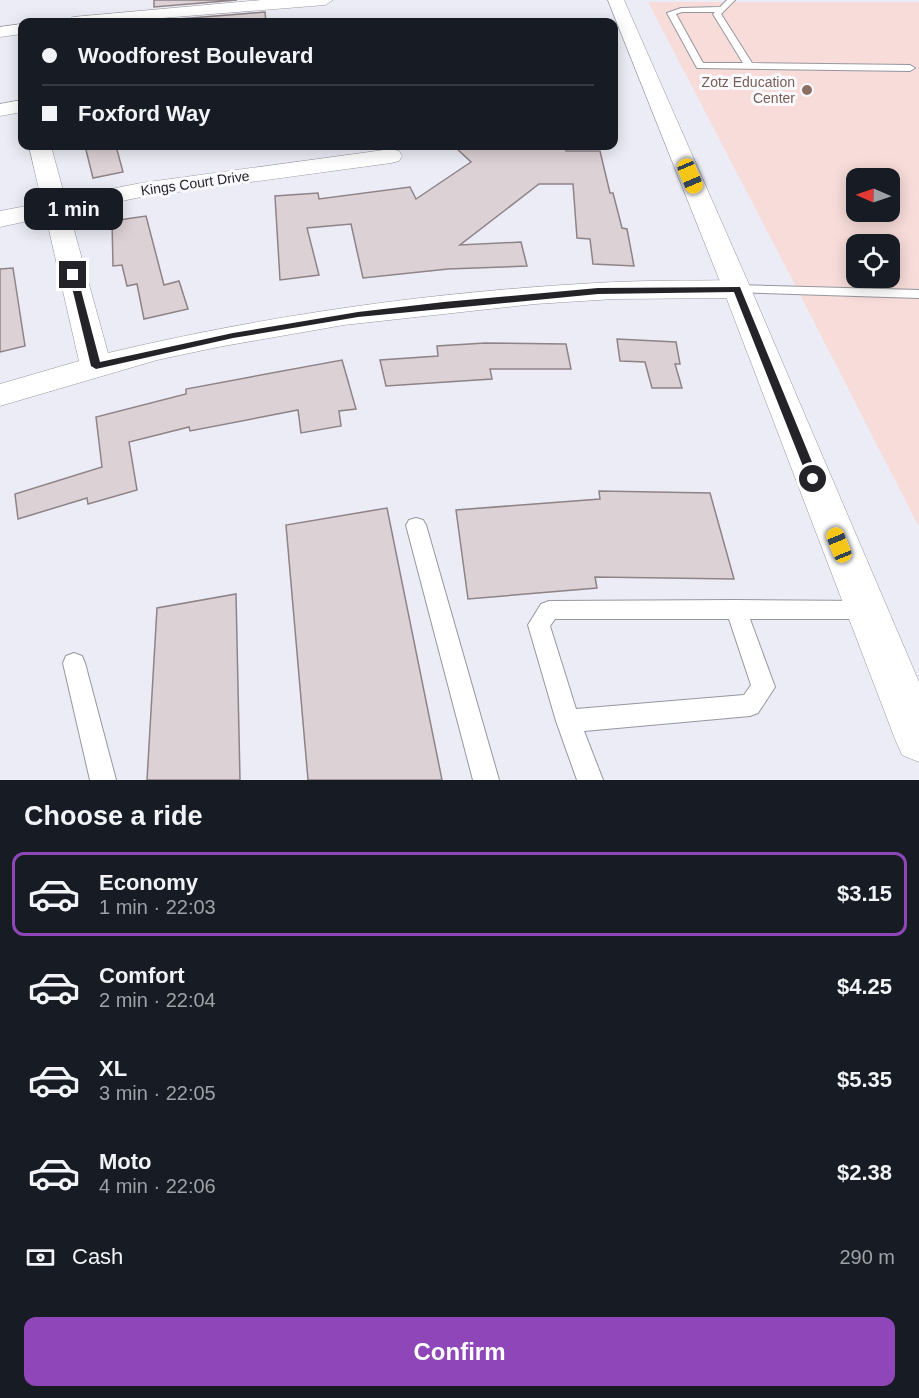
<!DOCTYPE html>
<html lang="en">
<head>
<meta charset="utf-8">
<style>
	body { margin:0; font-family:Arial,sans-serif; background:#242831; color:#f1f3f6; height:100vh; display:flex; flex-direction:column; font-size:22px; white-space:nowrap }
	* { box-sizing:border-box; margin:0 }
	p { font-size:20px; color:#9ea1a6 }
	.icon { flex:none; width:33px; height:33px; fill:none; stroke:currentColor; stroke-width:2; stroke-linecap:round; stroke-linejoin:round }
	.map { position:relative; height:780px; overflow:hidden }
	.drawer { display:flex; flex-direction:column; background:#171b24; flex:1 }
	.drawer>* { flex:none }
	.top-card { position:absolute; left:18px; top:18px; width:600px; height:132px; border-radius:12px; box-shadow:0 3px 15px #0003; display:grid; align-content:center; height:132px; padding:0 24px; background:#171b24 }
	.needle { width:39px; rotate:272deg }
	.buttons { position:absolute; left:846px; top:168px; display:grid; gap:12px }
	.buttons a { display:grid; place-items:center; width:54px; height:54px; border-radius:12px; background:#171b24; box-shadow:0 3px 15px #0003; font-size:30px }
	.end { position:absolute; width:27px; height:27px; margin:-14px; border:8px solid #242428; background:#fff; box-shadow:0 0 0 3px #fff }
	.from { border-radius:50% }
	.bubble { position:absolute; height:42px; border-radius:12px; background:#171b24; box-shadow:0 3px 15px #0003; font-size:20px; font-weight:700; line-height:42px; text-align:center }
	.car { position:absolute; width:18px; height:36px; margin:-18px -9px; border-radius:8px; box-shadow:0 0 4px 2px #0007; background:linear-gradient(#f5c518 24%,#345 0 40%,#f5c518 0 76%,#345 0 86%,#f5c518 0) }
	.top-card b { display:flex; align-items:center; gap:21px; height:57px; font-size:22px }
	.top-card b+b { border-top:2px solid #363941 }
	.top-card i { width:15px; height:15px; background:#f1f3f6 }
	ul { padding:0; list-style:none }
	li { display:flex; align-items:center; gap:18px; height:84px; margin:0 12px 9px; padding:0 12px; border:3px solid transparent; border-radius:12px }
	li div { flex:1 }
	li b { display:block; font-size:22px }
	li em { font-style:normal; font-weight:700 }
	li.on { border-color:#8f46b9 }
	li>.icon { width:54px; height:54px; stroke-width:1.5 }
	h2 { padding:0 24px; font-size:27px; line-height:72px }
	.pay { display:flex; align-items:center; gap:15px; height:66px; padding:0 24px; font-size:22px }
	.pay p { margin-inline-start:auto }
	.action { display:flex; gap:12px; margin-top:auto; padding:12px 24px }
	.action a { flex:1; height:69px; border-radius:12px; background:#8f46b9; color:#fff; font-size:24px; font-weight:700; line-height:69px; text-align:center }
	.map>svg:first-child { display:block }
	.education { fill:#f7dcd9; fill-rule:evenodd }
	.building { fill:#dcd1d4; stroke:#8e8387; stroke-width:1.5 }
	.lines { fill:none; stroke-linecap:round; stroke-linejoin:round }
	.service-casing { stroke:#96969f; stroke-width:2 }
	.minor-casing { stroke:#96969f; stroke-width:1 }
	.secondary-casing { stroke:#96969f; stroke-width:1 }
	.service { fill:#fff; fill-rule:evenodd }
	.minor { fill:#fff; fill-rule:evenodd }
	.secondary { fill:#fff; fill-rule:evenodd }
	.route { fill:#242428 }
	.education-dot { fill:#8d6e63; stroke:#fafafe; stroke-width:2 }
	.labels { text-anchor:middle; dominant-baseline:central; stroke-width:6; stroke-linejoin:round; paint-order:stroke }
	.far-education-label { font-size:14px; fill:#785e54; stroke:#fafafe; text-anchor:end }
	.far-street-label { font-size:14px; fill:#242428; stroke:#fafafe }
</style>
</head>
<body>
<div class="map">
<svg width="919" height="780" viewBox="0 0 919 780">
	<rect width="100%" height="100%" fill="#ececf6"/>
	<path class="education" d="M648,2H919V527L790,275ZM856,178H890V212H856ZM856,244H890V278H856Z"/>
	<path class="building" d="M154,0H237L154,7Z
		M265,12L266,22H154V21Z
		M85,146H116L123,172L93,178Z
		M454,146H565L566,151H600L610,193H613L622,228L627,229L634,266L593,264L590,239L577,238L573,184H539L460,245L521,242L527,266L448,269L363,278L351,224L307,228L319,275L280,280L275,196L318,193L319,199L410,187L416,199L471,162Z
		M146,216L164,285L179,281L188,309L144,319L137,284L127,286L122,265L113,266L112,221Z
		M13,268L25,346L0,352V269Z
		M617,339L676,342L680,364H675L682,388H652L645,362L620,361Z
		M485,343L566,344L571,369H490L492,379L386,386L380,360L438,356L437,346Z
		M342,360L356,409L339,411L341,426L301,433L298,410L190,431L189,427L129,442L137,490L88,504L87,498L18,519L15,494L102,467L96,417L186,394V389Z
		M599,491L710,493L734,579L595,577L597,588L468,599L456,510L600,499Z
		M387,508L442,780H308L286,525Z
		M236,594L240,780H147L157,608Z"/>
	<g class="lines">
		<defs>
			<path id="service" d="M727,0H735L721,14L752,63L910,65L915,68L910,71L697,68L667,13L681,8L720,7ZM682,12H715L713,14L743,63H703L676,14Z
				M737,285L919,290V298L732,292L730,289Z
				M416,518L423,520L426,525L499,780H473L406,525L409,520Z
				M736,600L866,601L874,604L877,610L874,616L866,619H750L775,687L758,713L750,716L584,731L603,780H577L556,721L528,625L541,604L549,601ZM555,619H729L751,685L744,695L576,709L550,626Z
				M74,653L82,656L85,663L116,780H90L63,663L66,656Z"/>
			<path id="minor" d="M22,100V112L0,116V104Z
				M29,146H51L65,198L141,183L391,149L399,151L402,156L399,161L391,163L141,197L69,212L108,353C268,315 431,292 596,283C643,280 690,281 737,280L747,283L751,289L747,295L737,298L614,299L535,304L344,325L218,347L157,360L0,406V384L79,361L46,217L0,227V211L42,203Z"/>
			<path id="secondary" d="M262,0H333L325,5L112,22H65L73,17Z
				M608,0H624L751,289L919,682V762L902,755L895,739L723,289Z
				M22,24V34L0,37V27Z"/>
		</defs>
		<use href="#service" class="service-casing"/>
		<use href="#minor" class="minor-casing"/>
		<use href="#secondary" class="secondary-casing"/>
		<use href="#service" class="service"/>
		<use href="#minor" class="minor"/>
		<use href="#secondary" class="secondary"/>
	</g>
	<path class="route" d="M73,272L77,275L100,362L233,333L358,312L444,302L598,288L740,287L819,479L813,483L808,479L734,292L598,294L358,317L233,338L96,369L91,366L69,275Z"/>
	<circle class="education-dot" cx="807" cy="90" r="6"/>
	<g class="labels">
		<g class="far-education-label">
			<text x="795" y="82">Zotz Education<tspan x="795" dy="16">Center</tspan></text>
		</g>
		<g class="far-street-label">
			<text transform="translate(195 183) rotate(-8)">Kings Court Drive</text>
		</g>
	</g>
</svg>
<div class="buttons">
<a><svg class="needle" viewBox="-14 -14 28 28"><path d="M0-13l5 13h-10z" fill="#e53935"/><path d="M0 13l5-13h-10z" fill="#9ea1a6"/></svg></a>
<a><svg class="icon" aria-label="locate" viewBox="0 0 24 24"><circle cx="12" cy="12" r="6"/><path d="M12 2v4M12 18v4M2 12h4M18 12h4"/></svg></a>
</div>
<i class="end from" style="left:813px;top:479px"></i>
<i class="end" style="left:73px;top:275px"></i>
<div class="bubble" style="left:24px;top:188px;width:99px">1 min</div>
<i class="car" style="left:690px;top:176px;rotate:157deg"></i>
<i class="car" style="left:839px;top:545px;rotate:338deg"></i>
<div class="top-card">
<b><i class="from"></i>Woodforest Boulevard</b>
<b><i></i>Foxford Way</b>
</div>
</div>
<section class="drawer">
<h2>Choose a ride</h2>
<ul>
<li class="on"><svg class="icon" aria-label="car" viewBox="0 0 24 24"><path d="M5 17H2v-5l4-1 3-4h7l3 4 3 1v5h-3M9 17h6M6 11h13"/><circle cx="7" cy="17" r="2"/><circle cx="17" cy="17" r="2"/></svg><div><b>Economy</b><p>1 min · 22:03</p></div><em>$3.15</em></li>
<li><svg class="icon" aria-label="car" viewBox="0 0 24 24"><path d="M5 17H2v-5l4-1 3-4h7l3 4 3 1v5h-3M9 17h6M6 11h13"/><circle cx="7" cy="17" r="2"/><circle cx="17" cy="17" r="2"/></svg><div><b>Comfort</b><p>2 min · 22:04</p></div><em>$4.25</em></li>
<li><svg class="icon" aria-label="car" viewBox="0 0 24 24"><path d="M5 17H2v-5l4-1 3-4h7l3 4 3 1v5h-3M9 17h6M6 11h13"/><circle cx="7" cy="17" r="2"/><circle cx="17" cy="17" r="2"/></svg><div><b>XL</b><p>3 min · 22:05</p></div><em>$5.35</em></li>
<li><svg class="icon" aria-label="car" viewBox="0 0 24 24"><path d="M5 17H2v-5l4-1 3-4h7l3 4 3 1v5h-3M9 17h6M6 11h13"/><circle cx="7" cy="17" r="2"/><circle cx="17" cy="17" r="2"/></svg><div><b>Moto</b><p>4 min · 22:06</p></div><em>$2.38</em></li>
</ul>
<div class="pay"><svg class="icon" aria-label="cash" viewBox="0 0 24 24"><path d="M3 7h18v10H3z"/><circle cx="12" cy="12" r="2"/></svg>Cash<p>290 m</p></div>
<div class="action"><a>Confirm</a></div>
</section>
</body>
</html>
